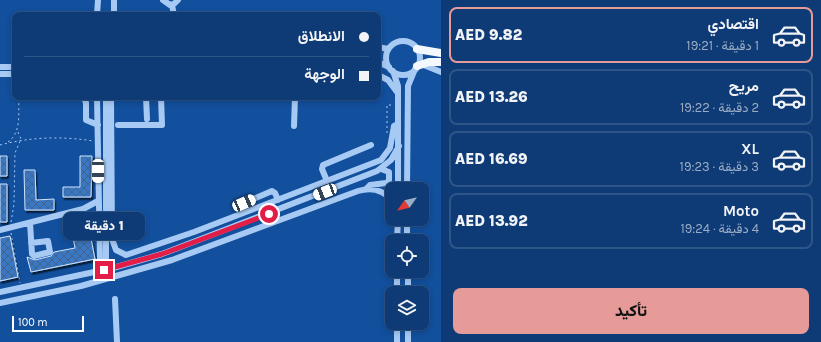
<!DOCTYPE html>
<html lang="ar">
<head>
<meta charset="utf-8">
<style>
	body { margin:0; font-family:Karla,Vazirmatn,sans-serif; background:#1c467d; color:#f1f3f6; direction:rtl; height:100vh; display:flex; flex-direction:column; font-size:15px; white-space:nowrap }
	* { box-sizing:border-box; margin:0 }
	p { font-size:13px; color:#9badc5 }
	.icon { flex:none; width:22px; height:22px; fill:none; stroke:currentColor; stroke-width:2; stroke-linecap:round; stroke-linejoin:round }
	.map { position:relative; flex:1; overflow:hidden; direction:ltr }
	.drawer { display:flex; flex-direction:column; background:#0e3b75; width:380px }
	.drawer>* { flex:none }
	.guide { position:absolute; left:12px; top:12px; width:369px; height:88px; border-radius:8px; box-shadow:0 2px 6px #0003,0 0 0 1px #2e5587; direction:rtl; display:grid; align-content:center; height:88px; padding:0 12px; background:#0e3b75 }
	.needle { width:26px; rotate:236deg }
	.controls { position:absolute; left:385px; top:182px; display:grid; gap:8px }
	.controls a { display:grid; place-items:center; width:44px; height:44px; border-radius:8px; background:#0e3b75; box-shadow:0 2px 6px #0003,0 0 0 1px #2e5587; font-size:20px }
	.scale { position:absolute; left:12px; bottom:10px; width:72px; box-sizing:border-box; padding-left:4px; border:2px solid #fff; border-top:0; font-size:11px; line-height:14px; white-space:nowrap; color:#fff; -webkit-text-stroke:3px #124f9c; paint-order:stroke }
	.end { position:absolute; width:18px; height:18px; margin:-9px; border:5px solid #e11d48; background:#fff; box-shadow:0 0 0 2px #fff }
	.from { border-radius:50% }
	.bubble { position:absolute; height:28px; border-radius:8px; background:#0e3b75; box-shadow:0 2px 6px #0003,0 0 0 1px #2e5587; font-size:13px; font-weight:800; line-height:28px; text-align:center; direction:rtl }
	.car { position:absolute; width:12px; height:24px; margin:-12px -6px; border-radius:5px; box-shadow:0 0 3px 1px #0007; background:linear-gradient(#fff 24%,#345 0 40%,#fff 0 76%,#345 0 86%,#fff 0) }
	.guide b { display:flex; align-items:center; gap:14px; height:38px; font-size:15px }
	.guide b+b { border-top:1px solid #2e5587 }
	.guide i { width:10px; height:10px; background:#f1f3f6 }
	ul { padding:7px 0 0; list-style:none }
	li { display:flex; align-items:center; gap:12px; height:56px; margin:0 8px 6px; padding:0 4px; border:2px solid #2e5587; border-radius:8px }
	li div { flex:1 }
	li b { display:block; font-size:15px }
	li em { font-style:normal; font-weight:800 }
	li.current { border-color:#e69b98 }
	li>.icon { width:36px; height:36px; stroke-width:1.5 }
	.button { display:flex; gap:8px; margin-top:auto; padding:8px 12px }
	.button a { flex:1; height:46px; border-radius:8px; background:#e69b98; color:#111; font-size:16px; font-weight:800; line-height:46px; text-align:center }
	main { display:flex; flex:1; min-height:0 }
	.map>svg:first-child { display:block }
	.building { fill:url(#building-cross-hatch); stroke:#cfe5fe; filter:url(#shadow) }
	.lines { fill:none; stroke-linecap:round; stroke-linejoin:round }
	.path { stroke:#a7caf4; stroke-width:1; stroke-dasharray:2 3; stroke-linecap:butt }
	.minor { stroke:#a7caf4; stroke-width:6 }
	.major { stroke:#f4f8ff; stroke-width:8 }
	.route { stroke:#e11d48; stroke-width:5 }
</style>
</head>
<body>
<main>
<section class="drawer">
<ul>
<li class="current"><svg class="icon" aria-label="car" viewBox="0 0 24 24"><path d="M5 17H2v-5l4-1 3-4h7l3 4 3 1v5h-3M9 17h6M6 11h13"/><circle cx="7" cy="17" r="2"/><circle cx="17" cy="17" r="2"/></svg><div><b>اقتصادي</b><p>1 دقيقة · 19:21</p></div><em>AED 9.82</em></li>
<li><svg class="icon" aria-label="car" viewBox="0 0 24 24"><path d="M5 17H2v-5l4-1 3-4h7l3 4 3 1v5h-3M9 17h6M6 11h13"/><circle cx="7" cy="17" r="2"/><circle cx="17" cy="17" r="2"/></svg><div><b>مريح</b><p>2 دقيقة · 19:22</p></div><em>AED 13.26</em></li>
<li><svg class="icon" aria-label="car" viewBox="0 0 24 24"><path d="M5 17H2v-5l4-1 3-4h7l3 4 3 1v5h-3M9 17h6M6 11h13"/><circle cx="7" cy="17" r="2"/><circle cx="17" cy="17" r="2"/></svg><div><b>XL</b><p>3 دقيقة · 19:23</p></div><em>AED 16.69</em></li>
<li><svg class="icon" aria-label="car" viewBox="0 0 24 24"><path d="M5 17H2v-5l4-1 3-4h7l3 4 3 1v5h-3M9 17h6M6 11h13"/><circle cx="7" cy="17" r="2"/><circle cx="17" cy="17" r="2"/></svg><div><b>Moto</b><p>4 دقيقة · 19:24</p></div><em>AED 13.92</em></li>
</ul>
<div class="button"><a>تأكيد</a></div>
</section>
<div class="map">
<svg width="441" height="342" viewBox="0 0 441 342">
	<defs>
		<pattern id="building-cross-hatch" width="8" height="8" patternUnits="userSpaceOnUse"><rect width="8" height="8" fill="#3b78c3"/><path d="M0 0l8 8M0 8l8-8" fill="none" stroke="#43648d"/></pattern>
		<filter id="shadow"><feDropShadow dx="1.5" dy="2.5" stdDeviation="0" flood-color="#0009"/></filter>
	</defs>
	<rect width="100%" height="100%" fill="#124f9c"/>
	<path class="building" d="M0,156H7V176H0Z
		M80,156H92L91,197H63V187H80Z
		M24,170H35L36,200L54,199V210H25Z
		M0,184H7V222H0Z
		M87,218L95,259L31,272L27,257L35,260L51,256L54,252L75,248L70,221Z
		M10,236L18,277L0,281V238Z"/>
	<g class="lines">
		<path class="path" d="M387,133V105H392
			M8,142C22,132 18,113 19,97
			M0,145C30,137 62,136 93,141
			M11,222L14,204L15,153L21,139L17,130
			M11,233L20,283"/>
		<path class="minor" d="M163,0L170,5L174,4L178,0
			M172,5L174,15
			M97,15L98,0
			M114,15V0
			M386 58a17 17 0 1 1 34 0a17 17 0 1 1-34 0Z
			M378,47L388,49
			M378,62L389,67
			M421,64L441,72
			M0,67H15
			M393,71L398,86V189
			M0,74H15
			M378,75L388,80L397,92
			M84,97L86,103V120L98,125
			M106,97V259L108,264L113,268
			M111,97L112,239L116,250L126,255L194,232L381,160L390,148L394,126L398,124
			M146,97L147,119
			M118,125H162L161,97
			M294,126L295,97
			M327,181L322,169L323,165L371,145
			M366,189L370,185L386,183L389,181V172L381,169
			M407,189L408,86L415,69
			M244,203L272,191L275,193L278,200
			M30,223L32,254L34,256L50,252L48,241L31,243
			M0,230L83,209L98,201
			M397,241L398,219
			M407,241V219
			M408,271V293
			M95,272L100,259L97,97
			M0,292L113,268L162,254L377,171L391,160L399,146
			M397,293V271
			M115,299L117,342
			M0,303L81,286L172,260L358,191C371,187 383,190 392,200
			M397,342V323
			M408,342V323"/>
		<path class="major" d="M417,49L441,53
			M417,66L429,62H441"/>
	</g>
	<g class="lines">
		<path class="route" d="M104,270L162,254L269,214"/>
	</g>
</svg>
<div class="controls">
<a><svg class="needle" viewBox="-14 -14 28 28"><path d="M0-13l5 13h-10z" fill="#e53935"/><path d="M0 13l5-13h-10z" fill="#9badc5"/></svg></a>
<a><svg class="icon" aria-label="locate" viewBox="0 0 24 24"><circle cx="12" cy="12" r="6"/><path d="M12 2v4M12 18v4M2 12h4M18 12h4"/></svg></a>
<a><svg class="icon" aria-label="layers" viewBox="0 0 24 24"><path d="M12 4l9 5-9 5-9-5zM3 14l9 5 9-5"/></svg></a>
</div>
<div class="scale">100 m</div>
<i class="end from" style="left:269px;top:214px"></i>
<i class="end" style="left:104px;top:270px"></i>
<div class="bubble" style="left:63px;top:212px;width:82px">1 دقيقة</div>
<i class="car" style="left:98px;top:171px;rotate:180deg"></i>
<i class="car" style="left:325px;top:192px;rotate:249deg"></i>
<i class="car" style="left:244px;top:203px;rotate:67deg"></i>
<div class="guide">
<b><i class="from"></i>الانطلاق</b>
<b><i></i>الوجهة</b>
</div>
</div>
</main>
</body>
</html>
